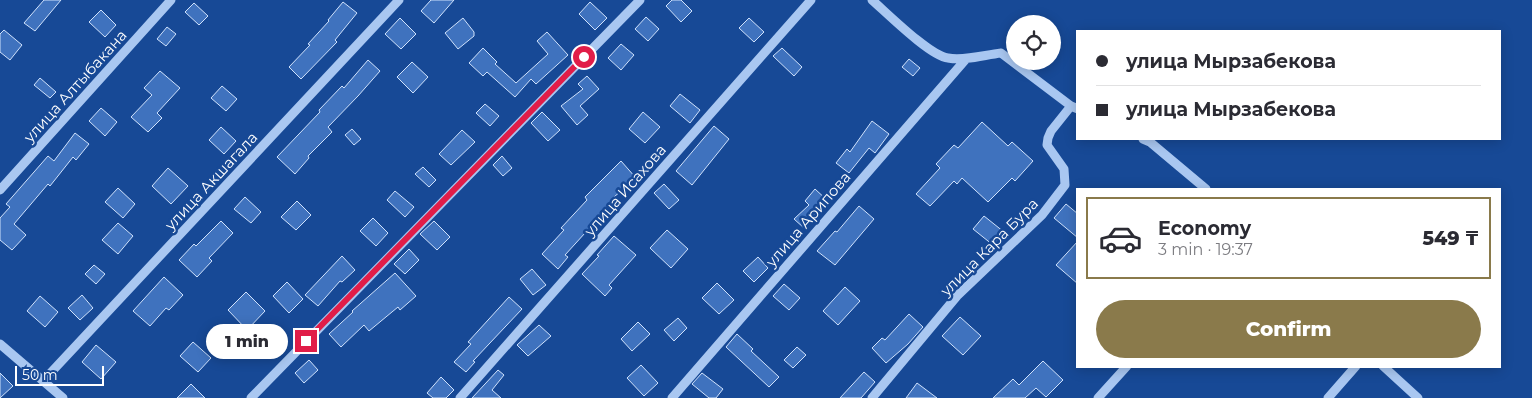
<!DOCTYPE html>
<html lang="en">
<head>
<meta charset="utf-8">
<style>
	body { margin:0; font-family:Montserrat,sans-serif; background:#f7f7f7; color:#2b2b33; height:100vh; display:flex; flex-direction:column; font-size:19px; white-space:nowrap }
	* { box-sizing:border-box; margin:0 }
	p { font-size:16px; color:#7c7c81 }
	.icon { flex:none; width:28px; height:28px; fill:none; stroke:currentColor; stroke-width:2; stroke-linecap:round; stroke-linejoin:round }
	.map { position:relative; flex:1; overflow:hidden }
	.panel { position:absolute; left:1076px; top:188px; width:425px; height:180px; display:flex; flex-direction:column; background:#fff; border-radius:0px; box-shadow:0 2px 12px #0003 }
	.panel>* { flex:none }
	.banner { position:absolute; left:1076px; top:30px; width:425px; height:110px; border-radius:0px; box-shadow:0 2px 12px #0003; display:grid; align-content:center; height:110px; padding:0 20px; background:#fff }
	.controls { position:absolute; left:1006px; top:15px; display:grid; gap:10px }
	.controls a { display:grid; place-items:center; width:55px; height:55px; border-radius:50%; background:#fff; box-shadow:0 2px 12px #0003; font-size:25px }
	.scale { position:absolute; left:15px; bottom:12px; width:89px; box-sizing:border-box; padding-left:5px; border:2px solid #fff; border-top:0; font-size:14px; line-height:18px; white-space:nowrap; color:#fff; -webkit-text-stroke:4px #174996; paint-order:stroke }
	.end { position:absolute; width:22px; height:22px; margin:-11px; border:6px solid #e11d48; background:#fff; box-shadow:0 0 0 2px #fff }
	.from { border-radius:50% }
	.bubble { position:absolute; height:35px; border-radius:18px; background:#fff; box-shadow:0 2px 12px #0003; font-size:16px; font-weight:800; line-height:35px; text-align:center }
	.banner b { display:flex; align-items:center; gap:18px; height:48px; font-size:19px }
	.banner b+b { border-top:1px solid #e1e1e2 }
	.banner i { width:12px; height:12px; background:#2b2b33 }
	ul { padding:9px 0 0; list-style:none }
	li { display:flex; align-items:center; gap:15px; height:82px; margin:0 10px 8px; padding:0 10px; border:2px solid #e1e1e2; border-radius:0px }
	li div { flex:1 }
	li b { display:block; font-size:19px }
	li em { font-style:normal; font-weight:800 }
	li.selected { border-color:#8a7a4b }
	li>.icon { width:45px; height:45px; stroke-width:1.5 }
	.cta { display:flex; gap:10px; margin-top:auto; padding:10px 20px }
	.cta a { flex:1; height:58px; border-radius:30px; background:#8a7a4b; color:#fff; font-size:20px; font-weight:800; line-height:58px; text-align:center }
	.map>svg:first-child { display:block }
	.building { fill:#3f72be; stroke:#d0e2fc }
	.lines { fill:none; stroke-linecap:round; stroke-linejoin:round }
	.minor { stroke:#a9c7f1; stroke-width:9 }
	.route { stroke:#e11d48; stroke-width:6 }
	.labels { text-anchor:middle; dominant-baseline:central; stroke-width:5; stroke-linejoin:round; paint-order:stroke }
	.street-label { font-size:15px; fill:#fff; stroke:#174996 }
</style>
</head>
<body>
<div class="map">
<svg width="1532" height="398" viewBox="0 0 1532 398">
	<rect width="100%" height="100%" fill="#174996"/>
	<path class="building" d="M44,0H61L35,31L24,23Z
		M431,0H454L434,23L421,11Z
		M672,0H681L692,11L681,22L666,6Z
		M343,2L357,13L335,40L337,42L301,79L289,67L310,45L308,44L329,21L328,20Z
		M590,2L607,18L595,30L579,14Z
		M194,3L208,16L199,25L185,12Z
		M101,10L116,25L105,37L89,22Z
		M646,17L659,29L648,41L635,29Z
		M400,18L416,34L401,49L385,34Z
		M463,18L474,32V36L458,49L445,33Z
		M749,18L764,32L754,42L739,28Z
		M167,27L176,34L166,46L157,39Z
		M4,30L22,45L10,60L0,52V34Z
		M547,32L568,55L536,84L531,79L515,97L487,72L483,76L469,63L483,48L497,62L495,64L516,83L548,54L537,41Z
		M621,44L634,55L621,70L608,58Z
		M782,48L802,67L794,76L773,56Z
		M909,59L920,68L913,76L902,67Z
		M368,60L380,71L358,96L328,127L332,132L308,156L309,158L295,174L277,157L320,112L319,110L342,86L344,88Z
		M412,62L428,77L413,93L397,77Z
		M160,71L180,88L157,113L162,118L148,132L131,117L152,95L144,88Z
		M587,76L599,89L580,106L588,115L577,125L561,106L583,89L578,84Z
		M40,78L56,92L50,98L34,85Z
		M222,86L237,99L226,111L211,98Z
		M680,94L700,110L690,123L670,106Z
		M485,104L499,116L490,126L476,113Z
		M101,108L117,122L105,136L89,121Z
		M542,112L560,130L548,141L531,123Z
		M643,112L660,127L645,143L629,129Z
		M872,121L889,134L875,153L869,148L849,173L836,163L847,149L850,152Z
		M982,122L1008,146L1012,142L1033,161L1015,181L1012,178L988,202L962,178L957,184L954,181L930,206L916,194L940,168L936,164L954,145L958,148Z
		M714,126L729,139L692,185L676,171Z
		M221,127L236,141L224,154L209,140Z
		M352,129L361,139L354,145L345,135Z
		M462,130L475,142L451,165L439,154Z
		M75,133L89,144L76,160L73,157L50,186L48,184L14,224L26,235L12,250L0,240V218L10,207L6,204L48,156L54,161Z
		M502,156L512,168L503,176L493,165Z
		M621,161L636,178L614,197L616,199L565,255L568,257L558,269L542,254L564,230L561,228L587,200L585,197Z
		M423,167L436,180L429,187L415,174Z
		M168,168L188,186L171,204L152,186Z
		M664,184L679,200L669,209L654,193Z
		M118,188L135,204L123,218L105,202Z
		M815,189L828,201L804,228L794,219L809,205L805,201Z
		M395,191L414,207L405,217L387,200Z
		M245,197L261,212L251,223L234,209Z
		M297,201L311,215L296,230L281,217Z
		M1066,204L1078,214V238L1054,218Z
		M859,206L874,219L835,265L817,251L835,231L837,232Z
		M984,216L1004,232L993,245L973,229Z
		M373,218L388,233L376,246L360,231Z
		M221,221L233,233L209,258L212,261L197,277L179,260L194,244L196,246Z
		M434,221L450,237L437,250L420,234Z
		M118,223L133,236L118,254L102,240Z
		M667,230L688,249L671,268L650,248Z
		M614,236L636,255L609,285L612,288L605,296L582,274L599,256L597,255Z
		M1078,241V284L1056,265Z
		M409,249L419,260L405,274L394,264Z
		M342,256L355,270L342,282L340,281L318,306L305,295Z
		M758,257L768,268L754,282L743,271Z
		M94,265L105,274L96,284L85,274Z
		M532,269L546,285L533,295L520,279Z
		M395,273L416,296L400,310L398,307L369,331L364,325L341,347L329,334L353,312L352,311Z
		M164,277L183,295L169,310L166,308L150,326L133,311Z
		M287,282L303,299L289,313L273,296Z
		M717,283L734,300L719,314L702,298Z
		M784,284L800,298L789,310L773,296Z
		M845,287L860,301L838,325L823,311Z
		M246,292L265,311L247,330L228,310Z
		M82,295L93,308L80,320L68,308Z
		M40,296L58,312L45,327L27,311Z
		M509,297L522,309L473,361L475,362L466,372L454,362L471,344L468,342Z
		M909,314L923,327L908,344L886,363L872,348L882,338L885,340Z
		M960,317L981,336L963,355L942,336Z
		M678,318L687,328L674,341L664,330Z
		M638,322L650,334L632,351L621,339Z
		M539,325L551,336L528,356L517,345Z
		M737,334L753,349L751,351L779,377L769,387L726,347Z
		M263,335L275,348L266,357L254,344Z
		M193,342L211,358L198,372L180,356Z
		M96,345L116,362L101,379L82,362Z
		M797,347L806,355L793,368L784,360Z
		M309,360L318,370L304,383L295,373Z
		M1043,361L1063,380L1046,397L1036,388L1025,398H993L1013,379L1019,385Z
		M641,365L658,383L644,396L627,378Z
		M498,370L504,375L492,390L501,398H472Z
		M864,372L875,382L861,398H840Z
		M0,373L13,386L0,398Z
		M702,373L723,389L716,398H709L692,384Z
		M441,377L454,390L446,398H433L427,393Z
		M917,383L937,398H906Z
		M191,384L205,398H177Z"/>
	<g class="lines">
		<path class="minor" d="M872,0C887,13 930,56 948,58C965,61 984,55 1001,53L1071,106L1078,109
			M1143,139L1150,142L1206,189
			M0,190L171,0
			M0,344L63,398
			M1383,366L1418,398
			M43,381L399,0
			M251,398L640,0
			M460,398L811,0
			M672,398L966,59
			M872,398L957,296L1042,215L1065,185L1064,169L1047,145L1048,138L1051,131L1071,106
			M1098,398L1127,366
			M1328,398L1356,366"/>
	</g>
	<g class="lines">
		<path class="route" d="M306,341L584,57"/>
	</g>
	<g class="labels">
		<g class="street-label">
			<text transform="translate(75 86) rotate(-48)">улица Алтыбакана</text>
			<text transform="translate(211 181) rotate(-47)">улица Акшагала</text>
			<text transform="translate(625 190) rotate(-49)">улица Исахова</text>
			<text transform="translate(808 219) rotate(-49)">улица Арипова</text>
			<text transform="translate(989 247) rotate(-45)">улица Кара Бура</text>
		</g>
	</g>
</svg>
<div class="controls">
<a><svg class="icon" aria-label="locate" viewBox="0 0 24 24"><circle cx="12" cy="12" r="6"/><path d="M12 2v4M12 18v4M2 12h4M18 12h4"/></svg></a>
</div>
<div class="scale">50 m</div>
<i class="end from" style="left:584px;top:57px"></i>
<i class="end" style="left:306px;top:341px"></i>
<div class="bubble" style="left:206px;top:324px;width:82px">1 min</div>
<div class="banner">
<b><i class="from"></i>улица Мырзабекова</b>
<b><i></i>улица Мырзабекова</b>
</div>
<section class="panel">
<ul>
<li class="selected"><svg class="icon" aria-label="car" viewBox="0 0 24 24"><path d="M5 17H2v-5l4-1 3-4h7l3 4 3 1v5h-3M9 17h6M6 11h13"/><circle cx="7" cy="17" r="2"/><circle cx="17" cy="17" r="2"/></svg><div><b>Economy</b><p>3 min · 19:37</p></div><em>549 ₸</em></li>
</ul>
<div class="cta"><a>Confirm</a></div>
</section>
</div>
</body>
</html>
